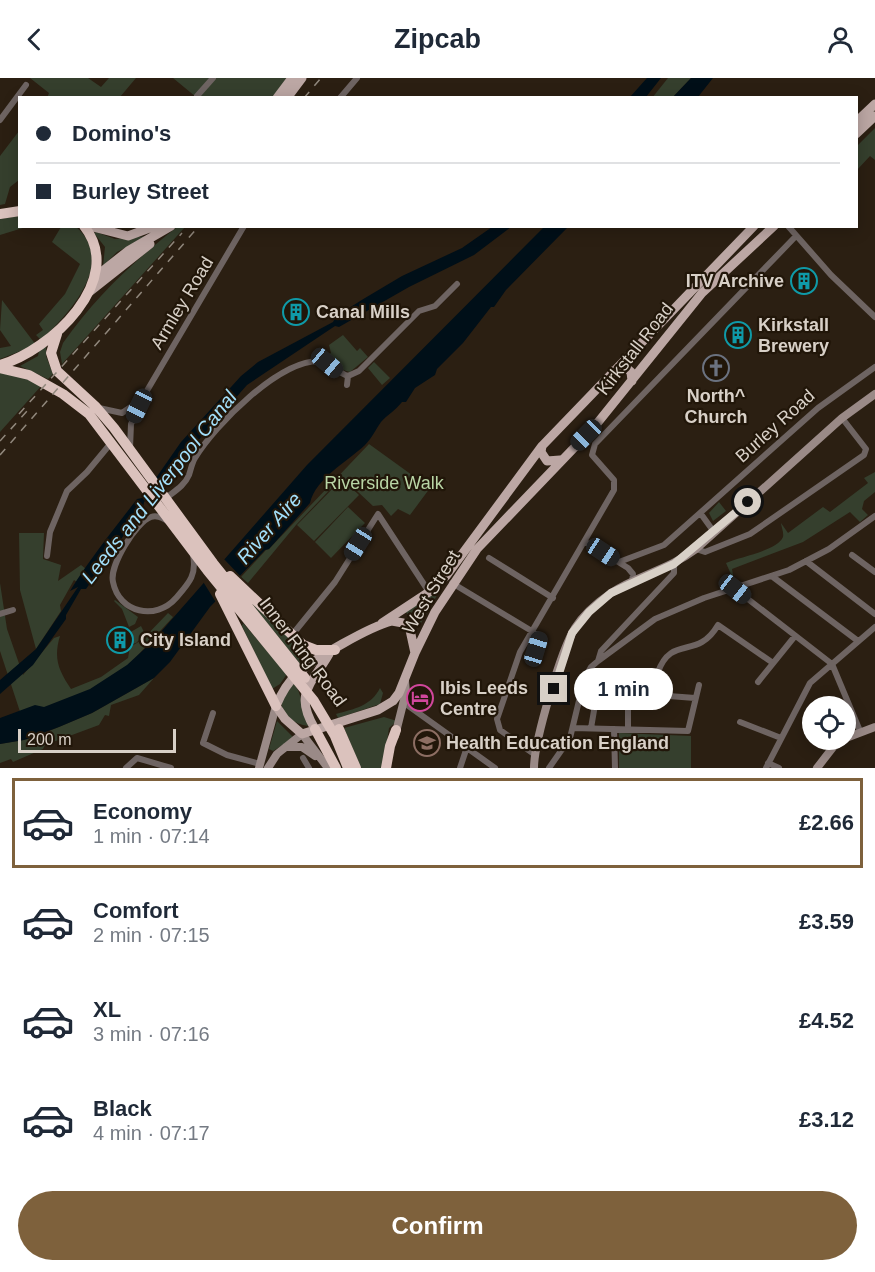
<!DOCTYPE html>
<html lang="en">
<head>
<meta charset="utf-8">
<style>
	body { margin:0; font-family:Helvetica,sans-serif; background:#f2f2f3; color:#1f2937; height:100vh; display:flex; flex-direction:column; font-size:22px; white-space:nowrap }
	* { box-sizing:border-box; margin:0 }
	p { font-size:20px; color:#747a83 }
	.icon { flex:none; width:33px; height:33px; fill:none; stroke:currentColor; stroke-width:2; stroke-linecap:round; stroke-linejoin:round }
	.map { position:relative; height:690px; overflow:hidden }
	.details { display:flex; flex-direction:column; background:#fff; flex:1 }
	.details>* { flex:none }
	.guide { position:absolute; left:18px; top:18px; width:840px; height:132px; border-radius:0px; box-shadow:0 3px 15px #0003; display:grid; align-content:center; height:132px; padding:0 18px; background:#fff }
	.controls { position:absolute; left:802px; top:618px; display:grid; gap:12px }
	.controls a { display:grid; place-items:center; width:54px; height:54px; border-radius:50%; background:#fff; box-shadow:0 3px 15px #0003; font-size:30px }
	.scale { position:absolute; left:18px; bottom:15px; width:158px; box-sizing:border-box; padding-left:6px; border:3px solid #d8d0c7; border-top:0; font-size:16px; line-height:21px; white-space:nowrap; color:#d8d0c7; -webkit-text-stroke:4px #211609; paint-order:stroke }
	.end { position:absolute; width:27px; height:27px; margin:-14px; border:8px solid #d8d0c7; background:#111; box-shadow:0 0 0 3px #111 }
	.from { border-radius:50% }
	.bubble { position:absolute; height:42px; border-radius:21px; background:#fff; box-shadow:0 3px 15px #0003; font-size:20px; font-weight:700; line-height:42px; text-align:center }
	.car { position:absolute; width:18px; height:36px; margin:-18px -9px; border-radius:8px; box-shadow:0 0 4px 2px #0007; background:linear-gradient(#222 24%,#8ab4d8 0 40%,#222 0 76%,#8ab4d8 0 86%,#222 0) }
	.guide b { display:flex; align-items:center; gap:21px; height:57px; font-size:22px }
	.guide b+b { border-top:2px solid #e0e1e3 }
	.guide i { width:15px; height:15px; background:#1f2937 }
	ul { padding:10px 0 0; list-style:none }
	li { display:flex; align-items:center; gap:18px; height:90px; margin:0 12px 9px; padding:0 6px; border:3px solid transparent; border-radius:0px }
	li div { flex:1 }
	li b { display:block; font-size:22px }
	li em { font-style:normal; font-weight:700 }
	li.selected { border-color:#7e613c }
	li>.icon { width:54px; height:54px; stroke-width:1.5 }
	.cta { display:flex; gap:12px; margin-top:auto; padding:12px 18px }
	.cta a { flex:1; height:69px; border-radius:36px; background:#7e613c; color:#fff; font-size:24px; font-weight:700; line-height:69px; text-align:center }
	header { display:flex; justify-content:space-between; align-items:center; height:78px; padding:0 18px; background:#fff; font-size:27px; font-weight:700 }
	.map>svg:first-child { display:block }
	.green { fill:#353f2d }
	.water { fill:#000f18 }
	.pier { fill:#2b1f12 }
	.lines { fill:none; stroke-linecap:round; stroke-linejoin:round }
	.street { stroke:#6e6462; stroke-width:6 }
	.secondary { stroke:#9a8a87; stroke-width:8 }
	.primary { stroke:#bca7a4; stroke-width:9 }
	.highway { stroke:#dbc2bd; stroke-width:10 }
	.rail { stroke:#91887d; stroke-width:1.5; stroke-dasharray:8 8; stroke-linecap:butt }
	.route { stroke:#d8d0c7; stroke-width:8 }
	.labels { text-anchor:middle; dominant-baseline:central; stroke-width:4.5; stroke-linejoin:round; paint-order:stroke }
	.poi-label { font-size:18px; font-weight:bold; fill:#d8d0c7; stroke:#211609; text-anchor:start }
	.street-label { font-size:18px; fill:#d8d0c7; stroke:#211609 }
	.park-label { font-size:18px; fill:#b9d5a5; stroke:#211609 }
	.water-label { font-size:20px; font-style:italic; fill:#a3e0fb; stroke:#211609 }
</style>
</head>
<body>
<header><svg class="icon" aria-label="back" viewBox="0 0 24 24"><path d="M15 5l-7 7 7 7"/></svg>Zipcab<svg class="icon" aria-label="person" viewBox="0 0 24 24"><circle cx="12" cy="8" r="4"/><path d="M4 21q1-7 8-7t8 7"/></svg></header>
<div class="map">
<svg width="875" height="690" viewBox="0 0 875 690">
	<rect width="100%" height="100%" fill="#2b1f12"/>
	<path class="green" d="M30,0H88L101,9L109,0H136L120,19L47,20L49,15Z
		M173,0H287L272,20L196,19Z
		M668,0H691L673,19L652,20Z
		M875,50V82L870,78L857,92V68Z
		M19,53V102L10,109L5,126L0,127V78Z
		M19,138L20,148L26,149L0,157V141Z
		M61,149H76C117,184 70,235 41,262L36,257L43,252L39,246L65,216L80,186L52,164Z
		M177,149H185L62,286L60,274L63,265C97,217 132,185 177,149Z
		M96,154L115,161L148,158L117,174L103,188L105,169L94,155Z
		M2,222L36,267L0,281V270L11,268L0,252Z
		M343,257L357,273L360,270L368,279L350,294C339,292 333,283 322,280L331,275L329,267Z
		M46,268V278L53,296L48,301L20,288L38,278L39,273Z
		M374,284L390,300L382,307L368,290Z
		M0,294L16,296L42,307L0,354Z
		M369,366L430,410L410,437L398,431L391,438L382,427L373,428L342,399L296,447L248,505L241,499L266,472L269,471Z
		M875,394V414L864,423L862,431L868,437L860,444L850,434L803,464L732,491L734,503L726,485C739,479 777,473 783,459C784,454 781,448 781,445L788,455L823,429L830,434L868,405L864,400Z
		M342,401L359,417L314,463L297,447Z
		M719,424L726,433L713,443L709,435Z
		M348,429L365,445L331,480L315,464Z
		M19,455H44L43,481L61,487L58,503L81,487L86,491L77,504L74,502L60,527L61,533L36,571L20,512Z
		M447,500L421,545L402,532Z
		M0,505L7,551L23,597L54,560L60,558C53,581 59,593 71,611L101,599L128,580L130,569L142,562L168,535L173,539L128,588L42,656L92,635L154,600L139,617L111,627L109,638L105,637L99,647L45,667L43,671L13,684L11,681L0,685V666L29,661L0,573Z
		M242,514L306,573L300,586Z
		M115,522L138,539L135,546L129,549L122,531L114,523Z
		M243,545L287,596L280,606L272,611L242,548Z
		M141,548L145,556L136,565L127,567L129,555Z
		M293,604C303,616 302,633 308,648C294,646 284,639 281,625Z
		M380,610L383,615L380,626L338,640L336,636C354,631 371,628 380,610Z
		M384,639L397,643L389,650L383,690H361L344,650Z
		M277,643L294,660L273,673L269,671Z
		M619,655L691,658V690H619Z"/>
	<path class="water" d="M647,0H661L646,19H630Z
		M691,0H713L698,19H673Z
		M492,149H511L474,177L409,209L339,249L335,248L247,307L144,424L143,430L86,511H81L66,537V541L33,587L0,616V602L36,571L78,509L70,513C89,482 114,451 137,421L142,420L181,364L241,298L258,284L333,244L336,238L365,220L402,198L462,170Z
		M544,149H568L506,212L494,229H491L463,265L437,291L435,297L415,310L406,324H402C396,332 387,337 381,344C376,351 372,360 365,367C347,384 316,400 310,425L269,471L265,472L210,529L170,584L154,600L92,635L59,649L24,662L0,666V640L35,627L44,629L90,611L127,587L152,564L307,387Z"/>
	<path class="pier" d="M223,480L243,501L217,526L202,502Z"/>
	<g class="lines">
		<path class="street" d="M197,18L213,0
			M340,20L357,0
			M0,42L26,7
			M788,148L831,197L875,239
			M347,307L348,298
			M99,330L122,335L138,324
			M130,370L131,346L145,316L244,148
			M166,420C175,413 185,407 189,397C191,391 192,385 195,380C215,347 279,282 320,283C331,283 337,295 348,298L359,293L419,233L435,228L457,206
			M701,436L714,454
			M168,443C162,440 157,437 151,439C136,444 109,488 113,504C119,535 156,543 176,520C189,505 197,497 193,477
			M586,464L628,490L633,496L632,504
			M696,471L705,474L750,456L864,377L866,371L842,340
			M852,477L875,494
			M47,478L50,454L67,413L87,394L111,365
			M489,480L553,520
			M806,483L875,536
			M619,484L664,467L818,330L875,289
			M773,499L858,563
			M452,505L540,558L536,571
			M735,511L832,586L860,653
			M0,536L13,532
			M292,557L335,504L378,436L429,514
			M598,583L655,541L704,520L789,492L829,471L875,438
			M658,594C672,556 697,583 718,547L773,585
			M758,604L795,558
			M403,624L495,690
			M623,629H628V651
			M213,635L203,665L227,677L260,686
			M740,644L781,660
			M573,650L688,653L699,607
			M591,650L596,621L603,613L695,620
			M614,651L615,690
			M534,676L500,652L497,641L520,574L614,412V402L592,377L595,366L796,158
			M303,680L309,690
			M768,685L779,690
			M126,690L137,680L171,690
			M460,690L467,669
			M549,690L570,660L584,602L591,589L598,583L601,573L674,495V486
			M766,690L810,605L875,549"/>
		<path class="secondary" d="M395,658L406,614L405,603
			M846,660L875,649
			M286,669H302L315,678
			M259,690L276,628
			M268,690L277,676L302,656L328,690
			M534,690C534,664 561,572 575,550C583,537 598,524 611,515C638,497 668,492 696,471L842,340L875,316
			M817,690L834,668L844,662"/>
		<path class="primary" d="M277,20L292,0
			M287,20L302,0
			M856,44L875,26
			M856,56L875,38
			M89,148L128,158L155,148
			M95,199L128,173L171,148
			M88,215L150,166
			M613,293C621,290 625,288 631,294L632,303
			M542,368L541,374L547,383L560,382
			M392,543L403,545L410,552L415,575L399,615L393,623L378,632L302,656L285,641L276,628C281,616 287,605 297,596C315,580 369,549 392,543Z
			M382,545L429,514L446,498L542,368L754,148
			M415,575L435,534L477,471L595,348L702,215L774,148
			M315,651C293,615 312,606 329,576"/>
		<path class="highway" d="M0,136L20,133
			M57,256L51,275L57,293L96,329L114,350L213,485L305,600
			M0,287C50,273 127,202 84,148
			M0,290L29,297L63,316L89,336L207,492L314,623L335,658L348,690
			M230,498L303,567L316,572H335
			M220,516L276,628
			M315,651L336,690
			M339,651L356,690
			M386,690L390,668L396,652"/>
		<path class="rail" d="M304,20L321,0
			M19,336L182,155
			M0,363L28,332
			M0,377L199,148"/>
	</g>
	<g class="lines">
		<path class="route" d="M554,611L572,555L589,534L611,515L674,486L748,424"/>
	</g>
	<defs>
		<symbol id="building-ring" viewBox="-11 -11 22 22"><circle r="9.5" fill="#211609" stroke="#0f9aa8" stroke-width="1.5"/><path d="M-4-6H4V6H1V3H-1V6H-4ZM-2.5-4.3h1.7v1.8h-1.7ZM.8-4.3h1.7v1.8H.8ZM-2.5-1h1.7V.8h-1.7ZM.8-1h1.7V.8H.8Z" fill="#0f9aa8"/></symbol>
		<symbol id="church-ring" viewBox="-11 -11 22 22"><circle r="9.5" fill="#211609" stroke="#6b7280" stroke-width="1.5"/><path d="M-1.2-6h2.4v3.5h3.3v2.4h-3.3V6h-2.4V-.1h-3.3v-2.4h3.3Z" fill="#6b7280"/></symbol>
		<symbol id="hotel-ring" viewBox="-11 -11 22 22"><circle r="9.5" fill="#211609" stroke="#d1479c" stroke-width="1.5"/><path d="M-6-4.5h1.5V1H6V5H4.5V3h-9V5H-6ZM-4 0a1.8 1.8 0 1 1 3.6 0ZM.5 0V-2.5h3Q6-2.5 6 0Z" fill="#d1479c"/></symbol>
		<symbol id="university-ring" viewBox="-11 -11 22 22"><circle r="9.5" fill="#211609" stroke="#8d6e63" stroke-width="1.5"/><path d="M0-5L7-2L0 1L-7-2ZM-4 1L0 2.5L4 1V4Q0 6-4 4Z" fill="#8d6e63"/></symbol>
	</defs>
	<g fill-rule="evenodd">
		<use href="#building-ring" x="789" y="188" width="30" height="30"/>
		<use href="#building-ring" x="281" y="219" width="30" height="30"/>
		<use href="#building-ring" x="723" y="242" width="30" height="30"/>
		<use href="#church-ring" x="701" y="275" width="30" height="30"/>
		<use href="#building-ring" x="105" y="547" width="30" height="30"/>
		<use href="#hotel-ring" x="405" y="605" width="30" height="30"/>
		<use href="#university-ring" x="412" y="650" width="30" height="30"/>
	</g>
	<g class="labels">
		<g class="poi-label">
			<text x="784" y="203" text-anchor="end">ITV Archive</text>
			<text x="316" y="234">Canal Mills</text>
			<text x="758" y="247">Kirkstall<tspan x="758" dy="21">Brewery</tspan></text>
			<text x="716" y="318" text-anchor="middle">North^<tspan x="716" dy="21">Church</tspan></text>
			<text x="140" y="562">City Island</text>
			<text x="440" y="610">Ibis Leeds<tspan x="440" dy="21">Centre</tspan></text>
			<text x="446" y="665">Health Education England</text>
		</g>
		<g class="street-label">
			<text transform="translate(182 225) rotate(-59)">Armley Road</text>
			<text transform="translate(635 271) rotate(-52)">Kirkstall Road</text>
			<text transform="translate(775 348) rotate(-42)">Burley Road</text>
			<text transform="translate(431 514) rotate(-59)">West Street</text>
			<text transform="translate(303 574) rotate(53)">Inner Ring Road</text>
		</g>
		<g class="park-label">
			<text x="384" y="405">Riverside Walk</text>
		</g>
		<g class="water-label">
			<text transform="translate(159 409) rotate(-52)">Leeds and Liverpool Canal</text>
			<text transform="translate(269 450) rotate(-49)">River Aire</text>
		</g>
	</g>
</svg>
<div class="controls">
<a><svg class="icon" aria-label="locate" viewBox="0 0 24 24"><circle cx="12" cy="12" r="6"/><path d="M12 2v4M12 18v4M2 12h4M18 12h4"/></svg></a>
</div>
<div class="scale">200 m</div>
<i class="end from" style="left:748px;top:424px"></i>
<i class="end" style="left:554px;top:611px"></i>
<div class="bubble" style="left:574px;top:590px;width:99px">1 min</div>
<i class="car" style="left:327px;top:285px;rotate:130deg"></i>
<i class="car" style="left:139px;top:328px;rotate:206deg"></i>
<i class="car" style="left:586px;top:357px;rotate:225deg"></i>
<i class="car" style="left:358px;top:466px;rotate:212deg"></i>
<i class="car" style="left:603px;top:474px;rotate:123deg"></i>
<i class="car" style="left:735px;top:511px;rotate:128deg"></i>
<i class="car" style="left:536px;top:571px;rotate:17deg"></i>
<div class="guide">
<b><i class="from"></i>Domino's</b>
<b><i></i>Burley Street</b>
</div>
</div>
<section class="details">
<ul>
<li class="selected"><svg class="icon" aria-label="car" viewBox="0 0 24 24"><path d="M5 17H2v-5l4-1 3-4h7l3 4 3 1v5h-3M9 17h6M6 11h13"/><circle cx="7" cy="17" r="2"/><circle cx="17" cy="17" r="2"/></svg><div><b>Economy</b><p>1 min · 07:14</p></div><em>£2.66</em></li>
<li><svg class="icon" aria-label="car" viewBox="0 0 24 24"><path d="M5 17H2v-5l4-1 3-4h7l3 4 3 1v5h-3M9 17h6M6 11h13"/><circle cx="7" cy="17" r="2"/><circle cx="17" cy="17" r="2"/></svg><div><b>Comfort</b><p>2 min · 07:15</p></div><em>£3.59</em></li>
<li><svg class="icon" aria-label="car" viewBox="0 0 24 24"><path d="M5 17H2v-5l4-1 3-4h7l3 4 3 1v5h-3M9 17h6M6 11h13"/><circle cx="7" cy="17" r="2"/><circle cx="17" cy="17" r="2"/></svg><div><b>XL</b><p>3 min · 07:16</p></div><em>£4.52</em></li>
<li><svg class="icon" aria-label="car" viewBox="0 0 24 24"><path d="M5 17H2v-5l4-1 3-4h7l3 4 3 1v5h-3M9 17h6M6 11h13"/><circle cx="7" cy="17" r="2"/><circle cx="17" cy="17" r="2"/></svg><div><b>Black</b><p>4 min · 07:17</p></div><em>£3.12</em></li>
</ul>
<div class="cta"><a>Confirm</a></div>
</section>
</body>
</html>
